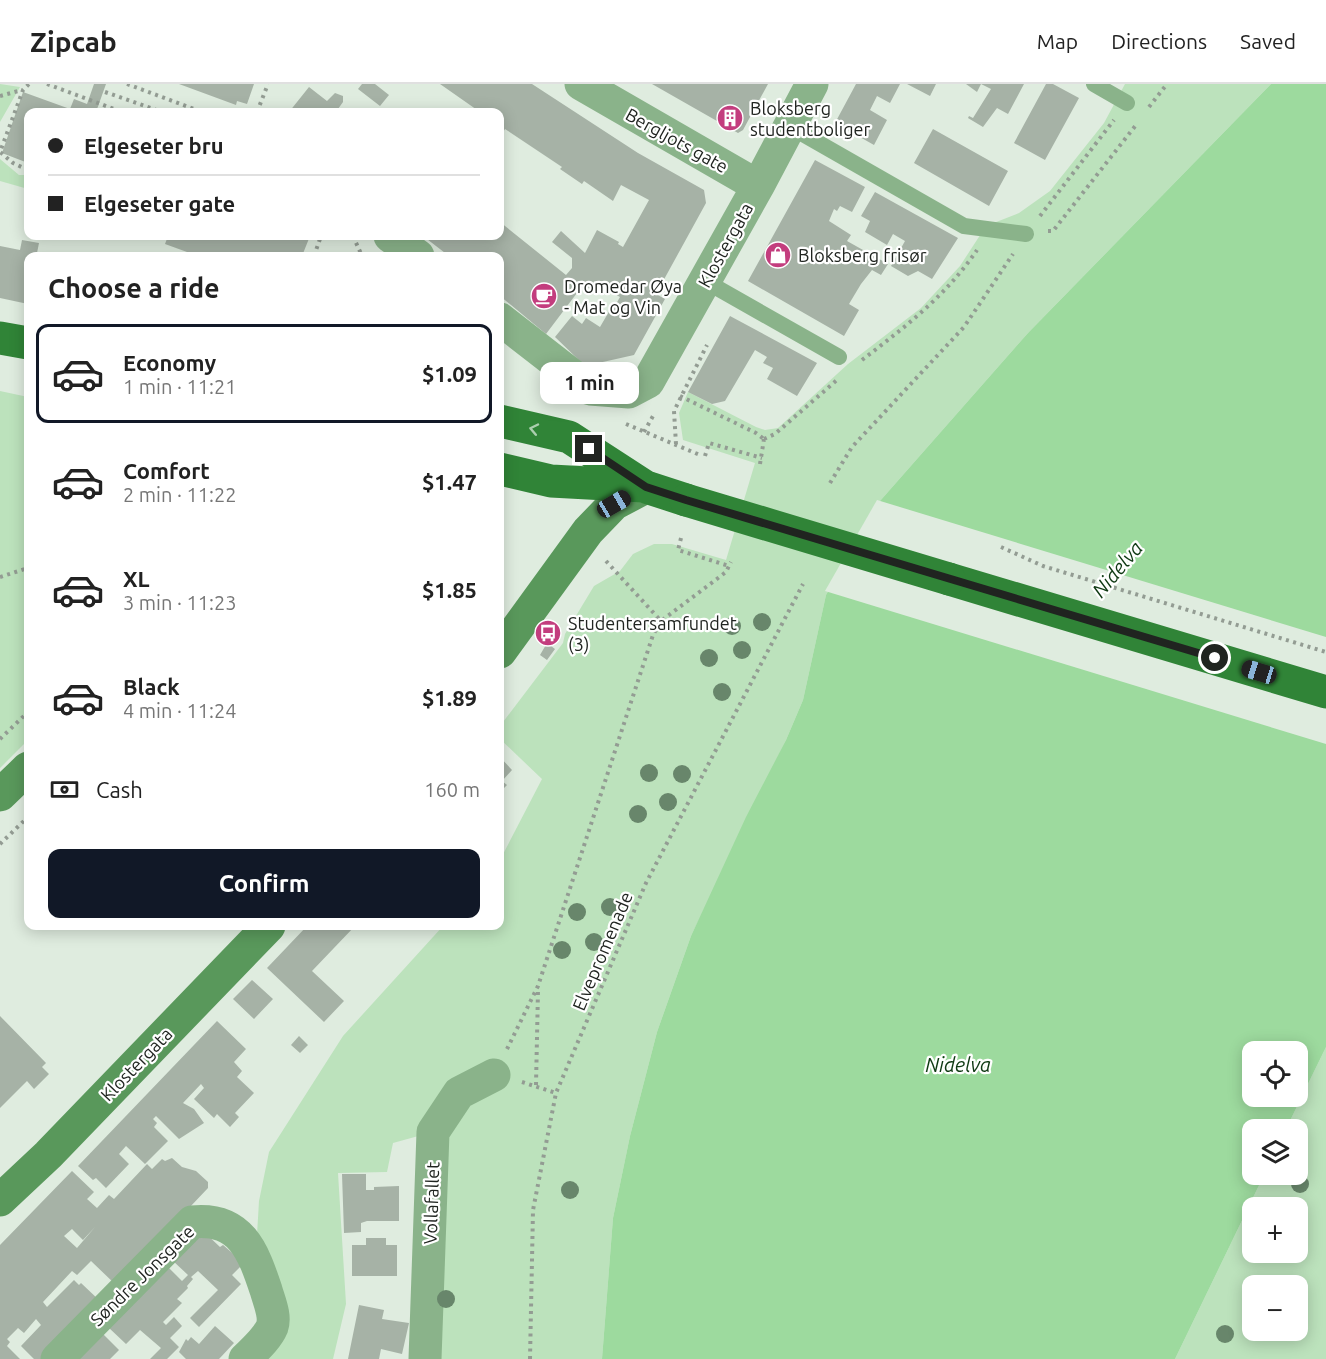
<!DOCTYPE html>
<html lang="en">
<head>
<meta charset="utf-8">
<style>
	body { margin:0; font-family:Ubuntu,sans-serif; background:#f2f2f2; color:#222; height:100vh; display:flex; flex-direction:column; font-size:22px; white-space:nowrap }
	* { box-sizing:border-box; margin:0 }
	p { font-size:20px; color:#767676 }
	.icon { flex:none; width:33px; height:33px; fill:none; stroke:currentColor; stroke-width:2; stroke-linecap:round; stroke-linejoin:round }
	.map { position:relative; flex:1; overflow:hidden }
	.side { position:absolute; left:24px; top:168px; width:480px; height:678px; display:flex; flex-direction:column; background:#fff; border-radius:12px; box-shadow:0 3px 15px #0003 }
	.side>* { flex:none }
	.top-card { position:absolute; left:24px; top:24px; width:480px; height:132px; border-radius:12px; box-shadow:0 3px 15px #0003; display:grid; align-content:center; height:132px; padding:0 24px; background:#fff }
	.buttons { position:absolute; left:1242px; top:957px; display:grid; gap:12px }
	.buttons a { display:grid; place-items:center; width:66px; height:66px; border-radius:12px; background:#fff; box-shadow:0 3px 15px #0003; font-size:30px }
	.end { position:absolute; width:27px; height:27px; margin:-14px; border:8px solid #202420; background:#fff; box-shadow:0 0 0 3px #fff }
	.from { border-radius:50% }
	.bubble { position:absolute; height:42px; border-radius:12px; background:#fff; box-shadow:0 3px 15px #0003; font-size:20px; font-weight:700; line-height:42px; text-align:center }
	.car { position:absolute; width:18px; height:36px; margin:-18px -9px; border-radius:8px; box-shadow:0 0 4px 2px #0007; background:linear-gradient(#222 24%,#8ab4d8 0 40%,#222 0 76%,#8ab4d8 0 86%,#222 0) }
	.top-card b { display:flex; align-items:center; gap:21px; height:57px; font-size:22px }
	.top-card b+b { border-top:2px solid #e0e0e0 }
	.top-card i { width:15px; height:15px; background:#222 }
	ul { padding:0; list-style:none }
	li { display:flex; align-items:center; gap:18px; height:99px; margin:0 12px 9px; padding:0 12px; border:3px solid transparent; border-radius:12px }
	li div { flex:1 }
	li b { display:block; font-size:22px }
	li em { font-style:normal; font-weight:700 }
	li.on { border-color:#111827 }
	li>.icon { width:54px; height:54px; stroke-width:1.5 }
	h2 { padding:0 24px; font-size:27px; line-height:72px }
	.pay { display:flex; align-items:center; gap:15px; height:66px; padding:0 24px; font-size:22px }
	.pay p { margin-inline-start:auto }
	.action { display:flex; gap:12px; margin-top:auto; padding:12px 24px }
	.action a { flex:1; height:69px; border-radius:12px; background:#111827; color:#fff; font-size:24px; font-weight:700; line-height:69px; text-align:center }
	header { display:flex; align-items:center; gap:36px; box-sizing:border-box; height:84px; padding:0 30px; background:#fff; border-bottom:2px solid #e0e0e0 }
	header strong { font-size:28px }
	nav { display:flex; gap:33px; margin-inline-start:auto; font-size:21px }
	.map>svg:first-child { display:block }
	.green { fill:#bce2bc; fill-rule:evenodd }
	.water { fill:#9dda9e; fill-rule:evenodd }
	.pier { fill:#dfecdf }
	.building { fill:#a6b2a6; fill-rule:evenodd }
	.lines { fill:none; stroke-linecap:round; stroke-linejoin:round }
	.path { stroke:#939c93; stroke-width:4; stroke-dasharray:3 4.5; stroke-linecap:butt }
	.service { stroke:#8ab38a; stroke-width:16 }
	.minor { stroke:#8ab38a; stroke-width:33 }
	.secondary { stroke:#59985b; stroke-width:33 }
	.primary { stroke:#308437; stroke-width:33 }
	.primary-bridge { stroke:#308437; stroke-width:33 }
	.tree { fill:#68866b }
	.oneway { stroke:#acceaf }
	.route { stroke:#202420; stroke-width:8 }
	.labels { text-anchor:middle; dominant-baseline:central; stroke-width:4.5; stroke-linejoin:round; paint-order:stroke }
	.poi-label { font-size:18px; fill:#202420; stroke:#fff; text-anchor:start }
	.street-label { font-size:18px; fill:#202420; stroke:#fff }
	.water-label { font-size:20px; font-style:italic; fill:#0e3912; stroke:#fff }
</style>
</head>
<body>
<header>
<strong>Zipcab</strong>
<nav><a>Map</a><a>Directions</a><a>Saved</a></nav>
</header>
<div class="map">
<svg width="1326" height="1275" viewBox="0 0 1326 1275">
	<rect width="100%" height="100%" fill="#dfecdf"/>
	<path class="green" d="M0,0L20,3L0,38Z
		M1125,0H1271L1028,249L880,417L826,511L803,616L786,656L691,852L657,948L630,1052L613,1134L602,1275H436L422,1051L393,1059L387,1088L338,1089L346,1220L333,1275H261L257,1151L259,1117L269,1068L343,952L443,842H500V776L542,695L500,655V642L563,559L565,550L594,502L620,487L633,470L654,460H672L726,476L755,379L683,356L679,329L688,308L756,343L765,346L778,344L848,280L921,224L960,182L986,142L1019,129L1050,107L1104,39Z
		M0,75L19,91H28V105L0,97Z
		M0,307L28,313V656L0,684Z
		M1326,963V1275H1175L1264,1091L1298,1090V1046L1286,1045ZM1252,1124H1298V1168H1252ZM1252,1202H1298V1246H1252Z"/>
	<path class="water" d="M1271,0H1326V963L1286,1045L1252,1046V1090L1264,1091L1175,1275H602L613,1134L630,1052L657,948L691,852L746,733L786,656L803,616L826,511L880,417L1028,249ZM1252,968H1298V1012H1252Z"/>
	<path class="pier" d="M877,416L1326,553V660L825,507Z"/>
	<path class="building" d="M94,0H106L96,28H28V79L2,69L23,8L70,25L74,15L87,20Z
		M179,0H254L247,20L237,17L236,21Z
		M362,0H375L389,11L380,22L358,5Z
		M440,0H532L638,69L704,106L706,119L656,210L665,215L634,271L585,282L555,253L572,232L582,240L586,234L600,243L614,219L616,220L620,213L601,202L597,208L583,201L546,250L500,212V172H449L423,152H500V138L566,191L572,184V174L552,158L561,147L585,169L597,146L619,158L618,160L623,163L649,116L621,101L613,117L584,97L582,100L560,85L562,83L505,45L502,50L500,48V28H480Z
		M652,0H768L743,46L738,49Z
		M856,0H900L890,19L877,12L870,26L887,36L874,61L835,39Z
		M907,0H936L930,12Z
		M966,0H1024L1008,30L997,24L983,43L968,34L969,32L973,34L991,5L981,0L977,8Z
		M1046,0H1053L1079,14L1045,76L1014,59Z
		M309,3L327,17L335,9L343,12V18L338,25L342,28H289Z
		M933,45L1008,87L989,122L914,79Z
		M815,76L865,103L852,128L840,122L837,127L834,125L829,137L851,151L847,157L888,180L881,191L872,186L861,200L849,220L859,226L844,252L748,197Z
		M875,108L958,154L932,195L918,187L908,192L891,182L905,157L893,150L887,161L865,148L870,137L861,132Z
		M168,152H310L302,172H198L165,160Z
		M22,156L39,159L37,169L47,171L28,172V220L0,214V162L20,166Z
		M730,232L817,279L797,312L767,295L773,284L763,279L767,273L755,266L725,317L712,320L688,308Z
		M547,559L555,565L547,576L540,571Z
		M500,673L512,686L502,697L507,701L500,708Z
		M307,842H355L312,887L344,917L324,938L267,884Z
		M252,896L273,915L254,935L233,915Z
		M0,932L46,979L42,983L49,990L34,1005L27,997L0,1024Z
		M217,937L246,965L234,978L242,987L237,993L254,1009L235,1029L239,1033L230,1043L217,1030L214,1034L194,1015L204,1004L201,1000L183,1019L194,1025L204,1039L179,1055L156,1032L153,1035L157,1039L154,1043L168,1057L145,1080L126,1062L119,1070L129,1080L106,1104L96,1094L93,1096L78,1082Z
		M299,952L308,961L300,969L291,961Z
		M172,1074L182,1083L196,1087L208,1098V1104L116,1201L91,1177L77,1191L72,1187L43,1218L47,1223L74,1196L79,1201L81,1199L100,1217L44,1275H34L21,1262L41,1241L36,1235L24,1249L18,1244L7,1255L10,1258L7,1262L20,1275H0V1161L72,1087L94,1108L87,1115L97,1124L109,1111L114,1115L147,1080L152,1085L162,1075L165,1077ZM95,1143L77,1164L64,1152L72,1145L83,1156Z
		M342,1090H366V1106H374V1103L399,1102V1137H367L361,1139V1148L344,1149Z
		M202,1146L220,1163L223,1161L244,1179L232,1191L241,1200L199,1243L190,1234L218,1206L198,1187L191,1193L193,1195L187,1202L188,1204L177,1215L182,1219L163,1238L166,1241L174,1233L182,1242L170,1254L179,1263L167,1275H150L161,1264L140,1246L126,1260L108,1243L167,1182L182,1197L188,1191L172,1176Z
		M366,1154H386V1161H397V1192H352V1161H366Z
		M359,1221L384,1226L382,1235L409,1239L402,1270L381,1265L379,1275H348Z
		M215,1242L234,1259L219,1275H186L179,1268L186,1255L188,1257L191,1253L199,1260Z
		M103,1250L119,1266L110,1275H78Z"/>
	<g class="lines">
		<path class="path" d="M47,0L122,28
			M127,0L202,28
			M105,8L162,28
			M0,12L22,6
			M1149,23L1167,0
			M257,28L268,0
			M28,86L13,79L0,68L23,6L29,0
			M1040,132L1114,36
			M1048,147H1053L1136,41
			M353,152L362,172
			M314,172L321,152
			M862,276C905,243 946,212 977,166
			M680,312L756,349L764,355
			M626,340L700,371
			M644,348L653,332
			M764,355L775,350L837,296
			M676,360L674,327L707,261
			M705,372L709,359L762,374
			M760,380L764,355
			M830,399L852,363L964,243L1013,170
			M681,454L678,466L729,482
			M1001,463L1043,482L1326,568
			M606,477L661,537
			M0,493L28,484
			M0,655L28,628
			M0,760L28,733
			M507,965L538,902L653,551L661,537L726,488L731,478
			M522,998L556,1009
			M536,1001L538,906
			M530,1275L533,1126L556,1009L646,799L803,500"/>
		<path class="service" d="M1094,0L1127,19
			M789,42L964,142L1026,150
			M705,197L839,273"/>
		<path class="minor" d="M581,0L758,102
			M390,152L418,172
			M500,235L590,305L629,308L648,298L758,102L812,0
			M57,1275L192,1138C241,1133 253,1167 266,1206C269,1217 276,1232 272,1243C267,1255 254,1266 245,1275
			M425,1275L433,1048L459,1009L494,991"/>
		<path class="secondary" d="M500,568L588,447L614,420L646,403
			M0,711L28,684
			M0,1116L48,1071L269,842"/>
		<path class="primary" d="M0,254L28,259
			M500,337L569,353L646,403L686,416
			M500,385L551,397L644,402
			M949,495L1326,608"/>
		<path class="primary-bridge" d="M686,416L949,495"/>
	</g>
	<g class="tree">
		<circle cx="762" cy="538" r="9"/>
		<circle cx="732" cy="542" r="9"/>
		<circle cx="742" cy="566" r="9"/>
		<circle cx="709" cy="574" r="9"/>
		<circle cx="722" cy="608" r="9"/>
		<circle cx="649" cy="689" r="9"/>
		<circle cx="682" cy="690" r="9"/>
		<circle cx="668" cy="718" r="9"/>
		<circle cx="638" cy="730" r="9"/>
		<circle cx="610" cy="823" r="9"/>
		<circle cx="577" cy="828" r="9"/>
		<circle cx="594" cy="858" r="9"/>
		<circle cx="562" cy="866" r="9"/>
		<circle cx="1300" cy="1100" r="9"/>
		<circle cx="570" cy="1106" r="9"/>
		<circle cx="446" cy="1215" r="9"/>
		<circle cx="1225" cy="1250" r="9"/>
	</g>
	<defs><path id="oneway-chevron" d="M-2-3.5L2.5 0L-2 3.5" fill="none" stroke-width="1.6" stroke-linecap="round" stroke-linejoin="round" transform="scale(1.5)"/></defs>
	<use class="oneway" href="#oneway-chevron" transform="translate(534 345) rotate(-168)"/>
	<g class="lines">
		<path class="route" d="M589,365L646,403L686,416L1215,574"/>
	</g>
	<defs>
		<symbol id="building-disc" viewBox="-11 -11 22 22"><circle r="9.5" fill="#c33d7e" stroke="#fff"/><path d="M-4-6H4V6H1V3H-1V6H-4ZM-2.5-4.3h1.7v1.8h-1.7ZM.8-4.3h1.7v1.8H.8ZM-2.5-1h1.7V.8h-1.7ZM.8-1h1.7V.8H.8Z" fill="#fff"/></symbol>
		<symbol id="shop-disc" viewBox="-11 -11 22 22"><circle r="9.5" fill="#c33d7e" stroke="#fff"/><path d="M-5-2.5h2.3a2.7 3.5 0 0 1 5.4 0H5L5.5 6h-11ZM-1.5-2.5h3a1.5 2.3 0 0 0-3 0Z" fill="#fff"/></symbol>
		<symbol id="cafe-disc" viewBox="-11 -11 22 22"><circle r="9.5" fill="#c33d7e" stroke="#fff"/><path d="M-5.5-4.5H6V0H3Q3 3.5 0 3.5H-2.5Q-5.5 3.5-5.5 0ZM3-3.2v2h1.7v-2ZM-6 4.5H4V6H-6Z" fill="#fff"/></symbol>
		<symbol id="bus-disc" viewBox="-11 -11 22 22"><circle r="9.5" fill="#c33d7e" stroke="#fff"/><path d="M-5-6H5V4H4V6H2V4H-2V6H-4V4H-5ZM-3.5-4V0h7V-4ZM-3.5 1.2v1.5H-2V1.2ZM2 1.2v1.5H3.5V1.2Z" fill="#fff"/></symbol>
	</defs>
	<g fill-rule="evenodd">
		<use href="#building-disc" x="715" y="19" width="30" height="30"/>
		<use href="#shop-disc" x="763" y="156" width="30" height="30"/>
		<use href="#cafe-disc" x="529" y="197" width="30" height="30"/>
		<use href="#bus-disc" x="533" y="534" width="30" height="30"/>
	</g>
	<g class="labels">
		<g class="poi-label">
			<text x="750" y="24">Bloksberg<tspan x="750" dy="21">studentboliger</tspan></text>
			<text x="798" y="171">Bloksberg frisør</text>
			<text x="564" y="202">Dromedar Øya<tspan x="564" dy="21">- Mat og Vin</tspan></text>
			<text x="568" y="539">Studentersamfundet<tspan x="568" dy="21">(3)</tspan></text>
		</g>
		<g class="street-label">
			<text transform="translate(677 56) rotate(29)">Bergljots gate</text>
			<text transform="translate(725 161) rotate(-61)">Klostergata</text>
			<text transform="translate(602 867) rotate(-67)">Elvepromenade</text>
			<text transform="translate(136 980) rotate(-46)">Klostergata</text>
			<text transform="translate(431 1119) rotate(-88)">Vollafallet</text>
			<text transform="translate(142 1191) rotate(-44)">Søndre Jonsgate</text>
		</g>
		<g class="water-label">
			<text transform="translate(1117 485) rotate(-50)">Nidelva</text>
			<text x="958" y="980">Nidelva</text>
		</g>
	</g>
</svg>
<div class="buttons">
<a><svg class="icon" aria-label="locate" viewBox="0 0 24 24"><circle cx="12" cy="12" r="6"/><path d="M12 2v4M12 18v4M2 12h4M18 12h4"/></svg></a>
<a><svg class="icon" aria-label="layers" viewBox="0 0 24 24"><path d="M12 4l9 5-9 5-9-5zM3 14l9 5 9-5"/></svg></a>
<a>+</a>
<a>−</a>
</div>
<i class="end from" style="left:1215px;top:574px"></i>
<i class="end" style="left:589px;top:365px"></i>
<div class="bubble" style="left:540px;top:278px;width:99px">1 min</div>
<i class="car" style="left:614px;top:420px;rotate:60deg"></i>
<i class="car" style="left:1259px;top:588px;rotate:287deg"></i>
<div class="top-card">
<b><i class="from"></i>Elgeseter bru</b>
<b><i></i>Elgeseter gate</b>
</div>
<section class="side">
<h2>Choose a ride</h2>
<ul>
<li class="on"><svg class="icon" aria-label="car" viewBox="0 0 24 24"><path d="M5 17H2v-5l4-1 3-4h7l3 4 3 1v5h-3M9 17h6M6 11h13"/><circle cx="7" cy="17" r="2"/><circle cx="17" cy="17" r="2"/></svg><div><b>Economy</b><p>1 min · 11:21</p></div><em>$1.09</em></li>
<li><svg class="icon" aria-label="car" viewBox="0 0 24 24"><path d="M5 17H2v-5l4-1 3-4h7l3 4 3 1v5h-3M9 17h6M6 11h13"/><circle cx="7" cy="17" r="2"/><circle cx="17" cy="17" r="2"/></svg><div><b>Comfort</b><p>2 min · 11:22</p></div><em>$1.47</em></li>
<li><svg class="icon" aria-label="car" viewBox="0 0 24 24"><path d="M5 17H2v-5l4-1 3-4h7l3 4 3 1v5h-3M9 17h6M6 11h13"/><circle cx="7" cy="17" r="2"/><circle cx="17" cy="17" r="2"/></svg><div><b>XL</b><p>3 min · 11:23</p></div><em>$1.85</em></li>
<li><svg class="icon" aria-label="car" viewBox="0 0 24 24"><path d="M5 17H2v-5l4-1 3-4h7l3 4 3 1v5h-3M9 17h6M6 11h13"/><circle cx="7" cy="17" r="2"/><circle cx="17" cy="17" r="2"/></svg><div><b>Black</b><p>4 min · 11:24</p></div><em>$1.89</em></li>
</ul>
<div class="pay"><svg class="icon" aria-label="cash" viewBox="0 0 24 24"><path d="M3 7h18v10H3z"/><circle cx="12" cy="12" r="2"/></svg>Cash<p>160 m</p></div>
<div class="action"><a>Confirm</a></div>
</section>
</div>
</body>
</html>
